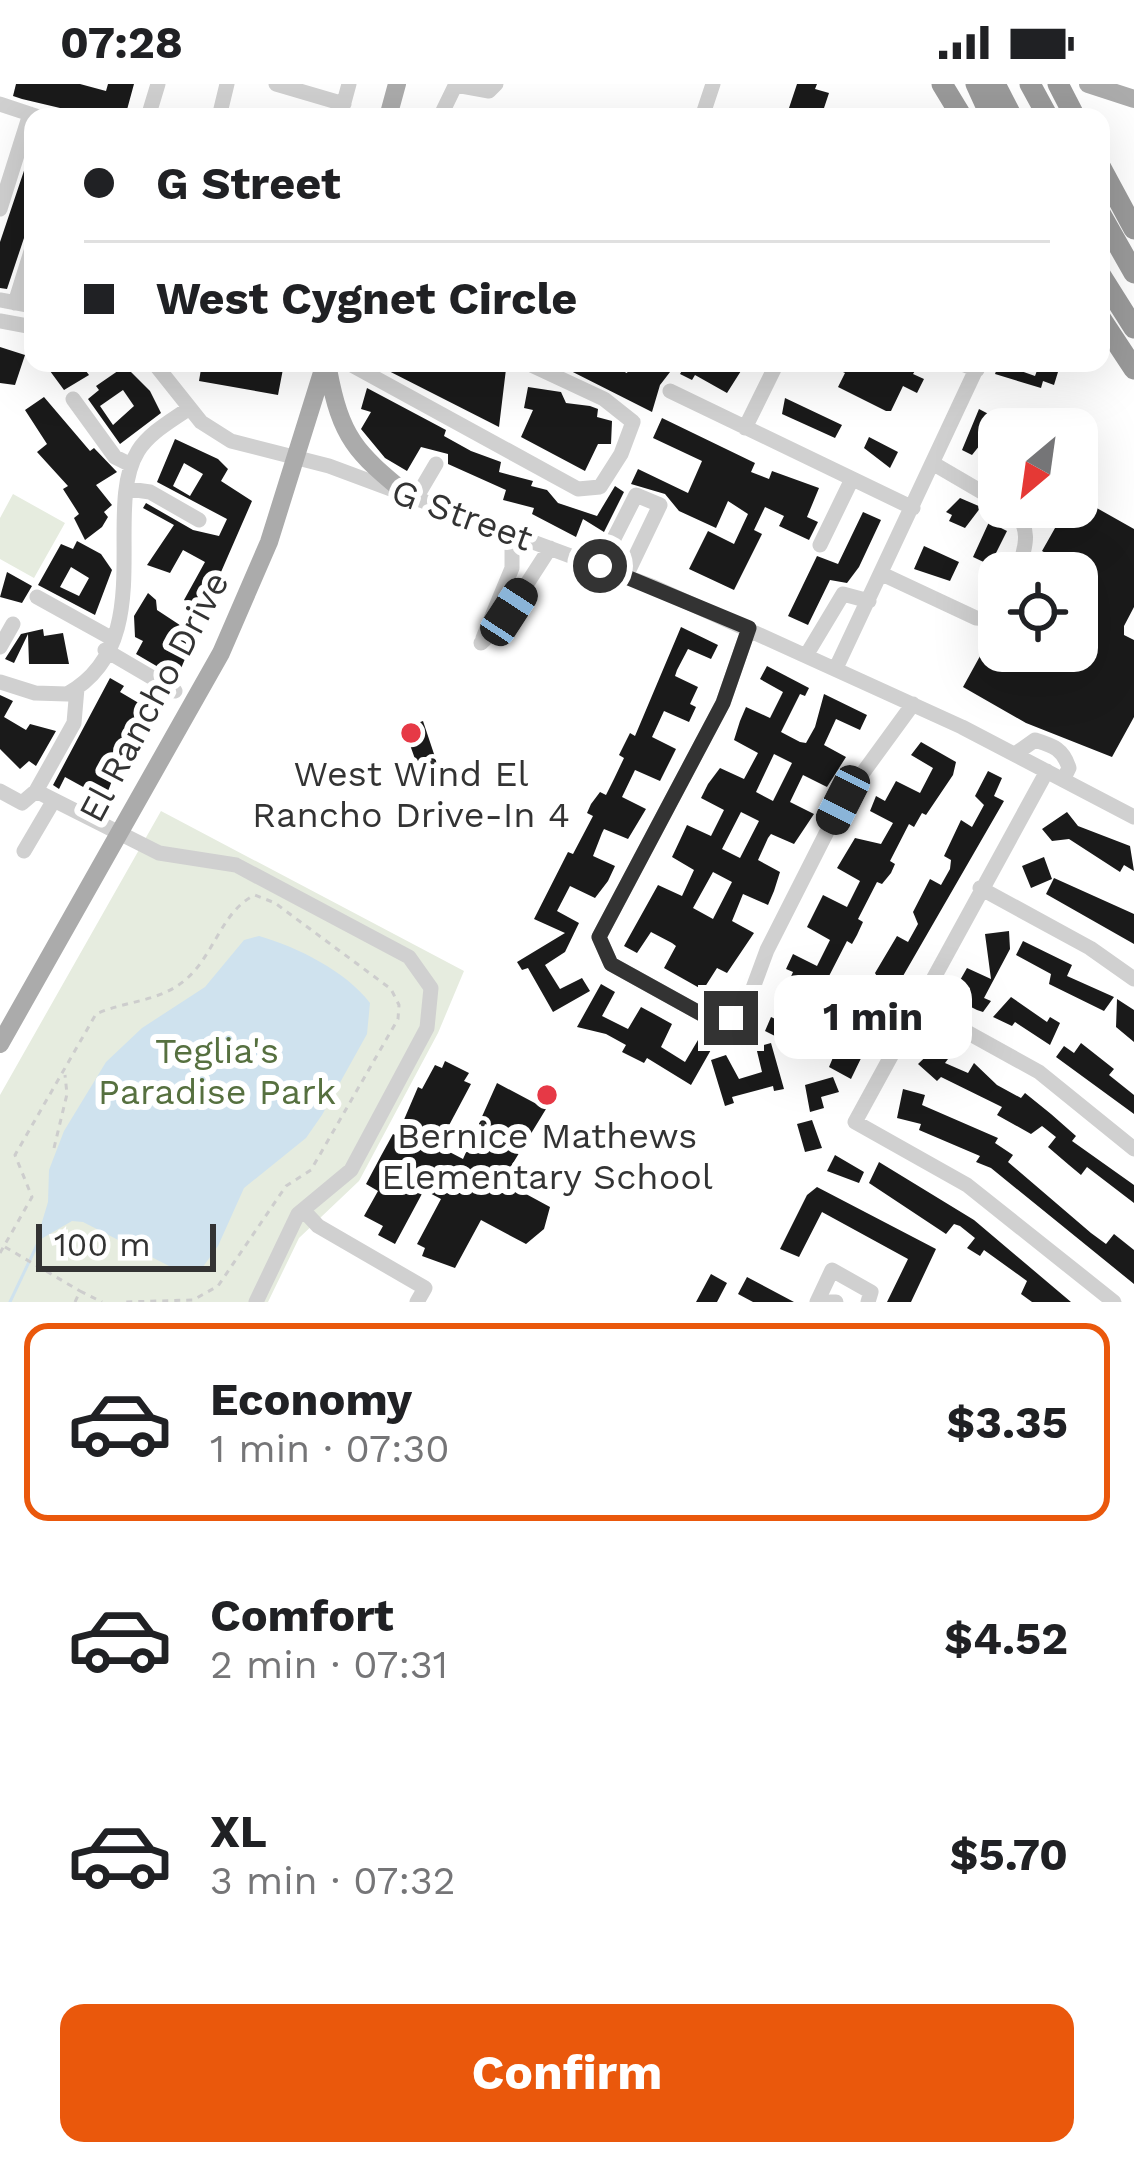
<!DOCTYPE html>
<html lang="en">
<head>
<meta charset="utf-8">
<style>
	body { margin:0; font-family:"Work Sans",sans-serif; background:#f6f6f6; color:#202124; height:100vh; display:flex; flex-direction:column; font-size:45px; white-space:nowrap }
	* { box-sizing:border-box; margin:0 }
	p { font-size:39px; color:#757577 }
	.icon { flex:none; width:66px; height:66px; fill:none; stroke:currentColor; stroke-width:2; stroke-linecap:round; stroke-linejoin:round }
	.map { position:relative; height:1218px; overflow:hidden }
	.panel { display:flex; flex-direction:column; background:#fff; flex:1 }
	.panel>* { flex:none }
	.top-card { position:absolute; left:24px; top:24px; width:1086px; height:264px; border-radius:24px; box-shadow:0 12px 48px #0002; display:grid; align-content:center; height:264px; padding:0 60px; background:#fff }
	.needle { width:78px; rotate:209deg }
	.controls { position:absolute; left:978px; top:324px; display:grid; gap:24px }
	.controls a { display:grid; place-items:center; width:120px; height:120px; border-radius:24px; background:#fff; box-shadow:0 12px 48px #0002; font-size:60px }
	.scale { position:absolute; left:36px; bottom:30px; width:180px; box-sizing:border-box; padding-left:12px; border:6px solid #333; border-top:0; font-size:33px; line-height:42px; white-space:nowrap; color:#333; -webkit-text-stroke:9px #fff; paint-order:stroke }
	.end { position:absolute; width:54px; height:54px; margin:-27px; border:15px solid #333; background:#fff; box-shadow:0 0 0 6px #fff }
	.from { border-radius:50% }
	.bubble { position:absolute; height:84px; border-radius:24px; background:#fff; box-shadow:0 12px 48px #0002; font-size:39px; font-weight:700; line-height:84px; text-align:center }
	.car { position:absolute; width:36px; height:72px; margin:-36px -18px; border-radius:15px; box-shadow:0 0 9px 3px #0007; background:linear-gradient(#222 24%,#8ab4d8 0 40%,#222 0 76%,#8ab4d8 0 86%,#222 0) }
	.top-card b { display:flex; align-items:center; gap:42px; height:114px; font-size:45px }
	.top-card b+b { border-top:3px solid #e0e0e0 }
	.top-card i { width:30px; height:30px; background:#202124 }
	ul { padding:21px 0 0; list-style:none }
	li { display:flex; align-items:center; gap:36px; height:198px; margin:0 24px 18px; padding:0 36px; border:6px solid transparent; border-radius:24px }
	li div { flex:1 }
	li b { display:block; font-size:45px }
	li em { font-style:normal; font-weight:700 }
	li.current { border-color:#ea580c }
	li>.icon { width:108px; height:108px; stroke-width:1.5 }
	.cta { display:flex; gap:24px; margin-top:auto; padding:24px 60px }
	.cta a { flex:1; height:138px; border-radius:24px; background:#ea580c; color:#fff; font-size:48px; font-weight:700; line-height:138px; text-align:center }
	.status { display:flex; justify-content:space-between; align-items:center; height:84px; padding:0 60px; background:#fff; direction:ltr }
	.status svg { height:33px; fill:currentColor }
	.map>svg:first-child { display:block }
	.green { fill:#e6ecdf }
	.water { fill:#cfe2ee }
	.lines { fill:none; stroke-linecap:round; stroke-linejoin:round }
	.stream { stroke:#cfe2ee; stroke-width:3 }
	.building { fill:#1a1a1a; fill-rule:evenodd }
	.path { stroke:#cdcdcd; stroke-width:3; stroke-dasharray:6 6; stroke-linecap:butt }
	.minor { stroke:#d0d0d0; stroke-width:15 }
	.major { stroke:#ababab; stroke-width:18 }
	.highway { stroke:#9a9a9a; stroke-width:21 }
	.route { stroke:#333; stroke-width:15 }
	.poi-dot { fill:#e63946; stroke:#fff; stroke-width:4.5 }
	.labels { text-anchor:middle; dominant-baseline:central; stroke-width:12; stroke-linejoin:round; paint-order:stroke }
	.street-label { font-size:36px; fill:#333; stroke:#fff }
	.poi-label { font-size:36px; fill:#333; stroke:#fff }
	.park-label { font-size:36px; fill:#56703f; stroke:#fff }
</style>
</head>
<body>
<div class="status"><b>07:28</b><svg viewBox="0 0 49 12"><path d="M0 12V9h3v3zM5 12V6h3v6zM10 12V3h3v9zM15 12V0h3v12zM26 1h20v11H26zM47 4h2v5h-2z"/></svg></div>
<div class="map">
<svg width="1134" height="1218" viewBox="0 0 1134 1218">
	<rect width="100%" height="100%" fill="#fff"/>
	<path class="green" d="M13,410L65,439L34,494L0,475V434Z
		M161,727L464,887L438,949L359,1097L299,1154L268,1218H0V1011Z"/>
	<path class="water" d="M259,852C297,863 346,887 370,919L367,950L322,1031L306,1054L244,1104L218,1162L200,1187L173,1184L83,1138L72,1137L36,1158L48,1118L49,1086L64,1047L106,978L142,944L205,903L244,856Z"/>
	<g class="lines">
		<path class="stream" d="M10,1218L38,1159"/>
	</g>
	<path class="building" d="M16,0H80L106,7L108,0H134L125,33H98L22,15L13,12Z
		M797,0H817L815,5L829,9L821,33H786Z
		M33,60V127L7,205L0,204V158Z
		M0,263L25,271L15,301L0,299Z
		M60,279H80L89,291L64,306L50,287Z
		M202,279L283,285L278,311L199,297Z
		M373,279H491V284L506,285L499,343Z
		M555,279H604L627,289L631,279H677L660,301L652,328Z
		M686,279H746L727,309L695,291L692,296L680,290Z
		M824,279H920L913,290L924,295L917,309L903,302L891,327H886L838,303L845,289Z
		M999,279L1035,292L1039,281L1058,288L1054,301L1043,297L1041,304L995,290Z
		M125,282L150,307L161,329L120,360L88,315L99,306L96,302ZM123,306L134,322L113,341L100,322Z
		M528,303L561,308L566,319L590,322L598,325L597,333L612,337L611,360H598L585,387L521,353L533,326L524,324Z
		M367,304L446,346L444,352L471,367L501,378L499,388L533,397L531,402L547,406L558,419L597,432L615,402L624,408L604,448L583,435L576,453L532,430L534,424L503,416L506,406L448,380V370L421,363L407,387L385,374L361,345L371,328L361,325Z
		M44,313L90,367L94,364L117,388L96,401L112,421L104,428L108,433L102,443L85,456L74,434L79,430L63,405L68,402L37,368L47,360L25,326Z
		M785,314L842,341L835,354L782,330Z
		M979,325L1000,336L972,371L962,366Z
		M662,334L755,379L751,388L769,395L772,387L819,404L807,433L818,438L809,456L779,442L784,432L765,423L754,446L762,450L734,506L689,485L708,447L734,460L748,430L728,417L716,444L679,427L665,410L631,400L638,385L688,409L702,377L653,354Z
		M869,353L898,368L890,384L864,364Z
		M175,355L218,375L228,385L221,397L252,417L204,527L184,516L205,478L183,466L170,489L147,481L174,441L143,424L146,419L193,446L219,452L227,435L157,398ZM184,379L203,390L190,412L173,402Z
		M960,414L981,423L965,444L949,437L952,431L946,428Z
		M1039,423H1095L1134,445V523L1124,542V551L1134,556V633L1112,673L1026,639L963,603L985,563L998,570L1077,567V500L1082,490L1042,467L1059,437Z
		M863,428L881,436L859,483L847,499L830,496L808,541L788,532L817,472L838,480Z
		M989,438L1007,447L990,481L973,473Z
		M77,457L101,470L112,486L95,531L38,501L61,460L73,465ZM71,483L89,494L79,512L60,503Z
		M924,462L959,478L950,497L914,485Z
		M7,488L32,502L22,519L0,513Z
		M148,509L156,516L157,526L195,551L177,594L136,570L143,557L135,553L134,532Z
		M681,543L718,561L711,575L688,565L677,586L675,592L698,603L690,620L696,623L689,638L664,627L652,653L676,665L660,697L635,686L622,713L646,725L628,755L604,745L602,749L593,772L615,782L608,797L595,814L570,802L557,827L579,839L565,868L545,881L560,905L582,894L590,907L553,928L528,884L522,886L517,878L565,849L534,835L568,768L573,770L593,732L587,729L591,720L600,708L606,711L614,695L624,674L619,671L630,649L635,652Z
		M43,545L44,552L63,549L69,580H29L28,550L14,579L5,575L21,550Z
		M767,582L809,604L805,612L800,610L781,648L800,658L806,659L815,643L824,610L867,631L860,646L836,635L824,661L846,673L827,703L803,691L790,718L814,730L794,760L771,750L768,754L758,776L780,788L774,807L768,821L743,810L732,837L754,849L727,889L717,884L703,906L664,884L676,862L672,859L651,848L637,869L624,862L658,801L682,812L694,786L672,773L680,756L687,741L711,752L724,726L701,714L708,700L720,684L744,695L758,669L734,656L740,637L746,623L770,634L783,608L760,595ZM774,670L792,679L773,717L756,708ZM741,728L759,737L740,774L722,765ZM713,788L732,798L713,835L693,824Z
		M110,594L124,602L120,608L154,628L124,669L139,679L120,676L105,715L65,693L59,705L53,701Z
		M0,611L13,617L4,633L26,646L30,640L56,647L36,682L29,677L20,685L0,665Z
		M423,637L438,682L420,689L404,644Z
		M921,658L956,678L953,691L926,731L922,729L914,743L909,740L890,777L895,780L891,789L882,800L877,798L858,835L863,838L857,851L852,860L847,857L828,894L834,897L829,911L801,965L765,947L771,933L794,944L808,919L785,906L793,888L786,885L793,870L817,882L830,856L807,843L823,811L847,823L860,797L837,784L855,754L881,760L893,739L870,727L876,712L885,717L896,697L920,709L933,684L911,671Z
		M988,687L1002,694L994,712L1004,717L903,892L909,895L885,938L879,937L851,995L829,983L842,952L832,947L837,936L848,941L854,929H861L880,898L875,889L897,852L908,858L918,840L913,828L930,795L941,801L950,785L951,776L944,772L961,736L972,743L984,721L975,712Z
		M1067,728L1078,742L1130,762L1134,787L1124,781L1120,788L1069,755L1052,757L1042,745Z
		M1044,773L1052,795L1031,804L1022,782Z
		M1054,794L1134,830V860L1046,810Z
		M1009,847L1010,865L984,914L991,917L983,928L977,926L963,919L970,904L959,898L967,884L991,895L985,850Z
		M1023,857L1072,881L1067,892L1114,913L1104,927L1049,900L1051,890L1016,871Z
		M601,900L615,908L602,932L628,945L641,923L654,930L672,940L661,963L685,978L698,956L712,964L691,1001L647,974L644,979L622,968L626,961L606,950L577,943Z
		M1011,913L1047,938L1050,933L1060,939L1050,961L1015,938L1012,942L993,933Z
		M1117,915L1134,926V958L1116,943Z
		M771,959L784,1005L774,1007L773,1002L732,1013L734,1019L725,1022L711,976L726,971L739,995L762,988L756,963Z
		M1081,959L1114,985L1109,991L1134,1011V1030L1056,973L1064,962L1074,969Z
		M939,960L951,971L945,979L968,989L974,979L997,1001L1021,1014L1025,1009L1051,1030L1076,1052L1072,1057L1134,1101V1119L1087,1083L1081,1091L1069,1081L1048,1063L1056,1053L1042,1042L1031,1050L997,1031L1002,1023L941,993L937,997L918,980Z
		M445,977L469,989L464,997L471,1000L438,1062L463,1075L497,999L546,1025L502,1097L550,1123L544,1145L526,1160L481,1136L455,1184L422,1172L425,1164L417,1160L441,1115L424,1106L395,1160L378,1151L383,1142L364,1132L378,1107L366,1100L382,1070L393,1050L397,1052L418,1003L422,1005L435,981L442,984Z
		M833,993L839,1008L821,1013L824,1024L810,1028L805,1001Z
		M903,1005L925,1011L922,1021L998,1054L995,1059L1013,1071L1008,1078L1091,1149L1106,1160L1114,1150L1134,1166V1200L991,1084L976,1078L980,1072L919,1046L921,1040L897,1034Z
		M812,1036L822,1064L805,1068L797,1040Z
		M835,1071L864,1088L859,1099L827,1087Z
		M879,1078L974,1136L1071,1218H1032L1021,1210L1027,1197L984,1166L980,1172L967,1164L975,1154L960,1142L954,1140L946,1150L869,1099Z
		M817,1103L936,1165L911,1218H887L908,1175L822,1128L799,1173L780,1165L807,1111Z
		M711,1190L727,1199L717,1218H696Z
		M747,1193L794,1218H753L738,1210Z"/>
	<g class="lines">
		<path class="path" d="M54,1064L67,1010L65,991
			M5,1163L80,1207
			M0,1169L32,1113L15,1071L96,930C125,917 158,918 184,897C214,873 221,827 255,811L275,819L391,905L399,921L398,935L311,1086L286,1102L218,1202L193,1216L124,1218
			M75,1218L80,1207L102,1218"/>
		<path class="minor" d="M276,0L344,20
			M456,1L489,7L496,0
			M0,20L36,32
			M148,33L158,0
			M219,33L227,0
			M340,33L349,0
			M440,33L456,0
			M702,33L713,0
			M0,125L30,30
			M0,216L33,222
			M15,219L33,161
			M0,237L33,243
			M154,279L201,338L231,357L329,382L654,503L962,643L1134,733
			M348,279L578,405L600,403L621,370L633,338L604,315L527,279
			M960,279L977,286
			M670,307L913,424
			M73,315L115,373L131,381
			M745,344L777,279
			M934,380L999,418
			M129,405L150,408L199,436
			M416,414L436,380
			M1007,423C1034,439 1026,464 1017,489
			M820,461L852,395
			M1020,479L1044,489
			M600,482L636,411L660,421L626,492
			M882,490L976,534L991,535L999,527
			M37,513L111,554
			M749,544L723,619L599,853L611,880L705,932L731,934L746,923L767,866L843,716L913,620
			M483,554L512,484V449
			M481,559L501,540L550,464
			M0,563L13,540
			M105,566L175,607
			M807,570L843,510L869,517
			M836,584L979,279
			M0,598L35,609L67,610C161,558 101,427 138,367C149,349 171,337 188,325
			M77,604L74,639L36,707L159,769L236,781L409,873L431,904L427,944L351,1086L298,1130L256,1218
			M1015,670L1035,656C1054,662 1063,665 1069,684L1063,696
			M1047,687L855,1038L967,1101L1114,1218
			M0,707L22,719L36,707
			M24,767L54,716
			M980,804L1090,864L1134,895
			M918,921L1039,988L1134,1065
			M303,1126L318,1142L425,1204L417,1218
			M817,1218L832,1186L871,1208L868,1218
			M830,1218H836"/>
		<path class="major" d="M1088,0L1134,15
			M388,33L397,0
			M328,285C341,354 355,368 409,412
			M0,960L221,569L269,458L325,279"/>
		<path class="highway" d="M942,0L962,33
			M976,0L991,33
			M995,0L1012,33
			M1030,0L1048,33
			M1058,0L1075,33
			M1101,84L1134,145
			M1101,131L1134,189
			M1101,192L1134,244
			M1101,235L1134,285"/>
	</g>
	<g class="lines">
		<path class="route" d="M600,482L749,544L723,619L599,853L611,880L705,932L731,934"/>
	</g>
	<g class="poi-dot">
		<circle cx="411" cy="649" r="12"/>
		<circle cx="547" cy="1011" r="12"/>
	</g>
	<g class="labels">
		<g class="street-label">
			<text transform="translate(462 431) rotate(20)">G Street</text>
			<text transform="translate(154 613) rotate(-62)">El Rancho Drive</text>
		</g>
		<g class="poi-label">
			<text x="411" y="690">West Wind El<tspan x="411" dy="41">Rancho Drive-In 4</tspan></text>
			<text x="547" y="1052">Bernice Mathews<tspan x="547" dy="41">Elementary School</tspan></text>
		</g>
		<g class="park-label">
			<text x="217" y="967">Teglia's<tspan x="217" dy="41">Paradise Park</tspan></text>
		</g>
	</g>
</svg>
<div class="controls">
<a><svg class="needle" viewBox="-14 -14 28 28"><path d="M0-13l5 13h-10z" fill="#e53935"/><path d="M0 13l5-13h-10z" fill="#757577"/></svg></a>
<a><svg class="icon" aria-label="locate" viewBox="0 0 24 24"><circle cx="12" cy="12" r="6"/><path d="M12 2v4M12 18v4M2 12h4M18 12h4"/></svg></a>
</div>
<div class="scale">100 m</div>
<i class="end from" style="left:600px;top:482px"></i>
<i class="end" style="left:731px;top:934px"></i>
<div class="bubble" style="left:774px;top:891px;width:198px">1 min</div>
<i class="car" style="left:509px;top:528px;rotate:33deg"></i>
<i class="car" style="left:843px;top:716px;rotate:207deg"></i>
<div class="top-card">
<b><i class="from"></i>G Street</b>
<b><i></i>West Cygnet Circle</b>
</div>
</div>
<section class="panel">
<ul>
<li class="current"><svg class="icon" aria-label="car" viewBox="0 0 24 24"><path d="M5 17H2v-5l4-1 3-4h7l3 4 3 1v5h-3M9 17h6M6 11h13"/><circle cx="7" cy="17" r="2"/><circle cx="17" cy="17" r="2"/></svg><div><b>Economy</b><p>1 min · 07:30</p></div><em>$3.35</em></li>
<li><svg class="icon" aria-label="car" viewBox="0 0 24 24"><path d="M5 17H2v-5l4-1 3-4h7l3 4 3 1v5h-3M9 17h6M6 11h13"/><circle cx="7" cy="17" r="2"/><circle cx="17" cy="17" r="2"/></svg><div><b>Comfort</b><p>2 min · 07:31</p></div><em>$4.52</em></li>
<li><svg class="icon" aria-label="car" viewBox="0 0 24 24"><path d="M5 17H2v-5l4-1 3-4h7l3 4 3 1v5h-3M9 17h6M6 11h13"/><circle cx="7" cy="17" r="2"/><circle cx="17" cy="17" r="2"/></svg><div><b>XL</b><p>3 min · 07:32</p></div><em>$5.70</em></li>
</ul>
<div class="cta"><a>Confirm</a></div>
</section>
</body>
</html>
